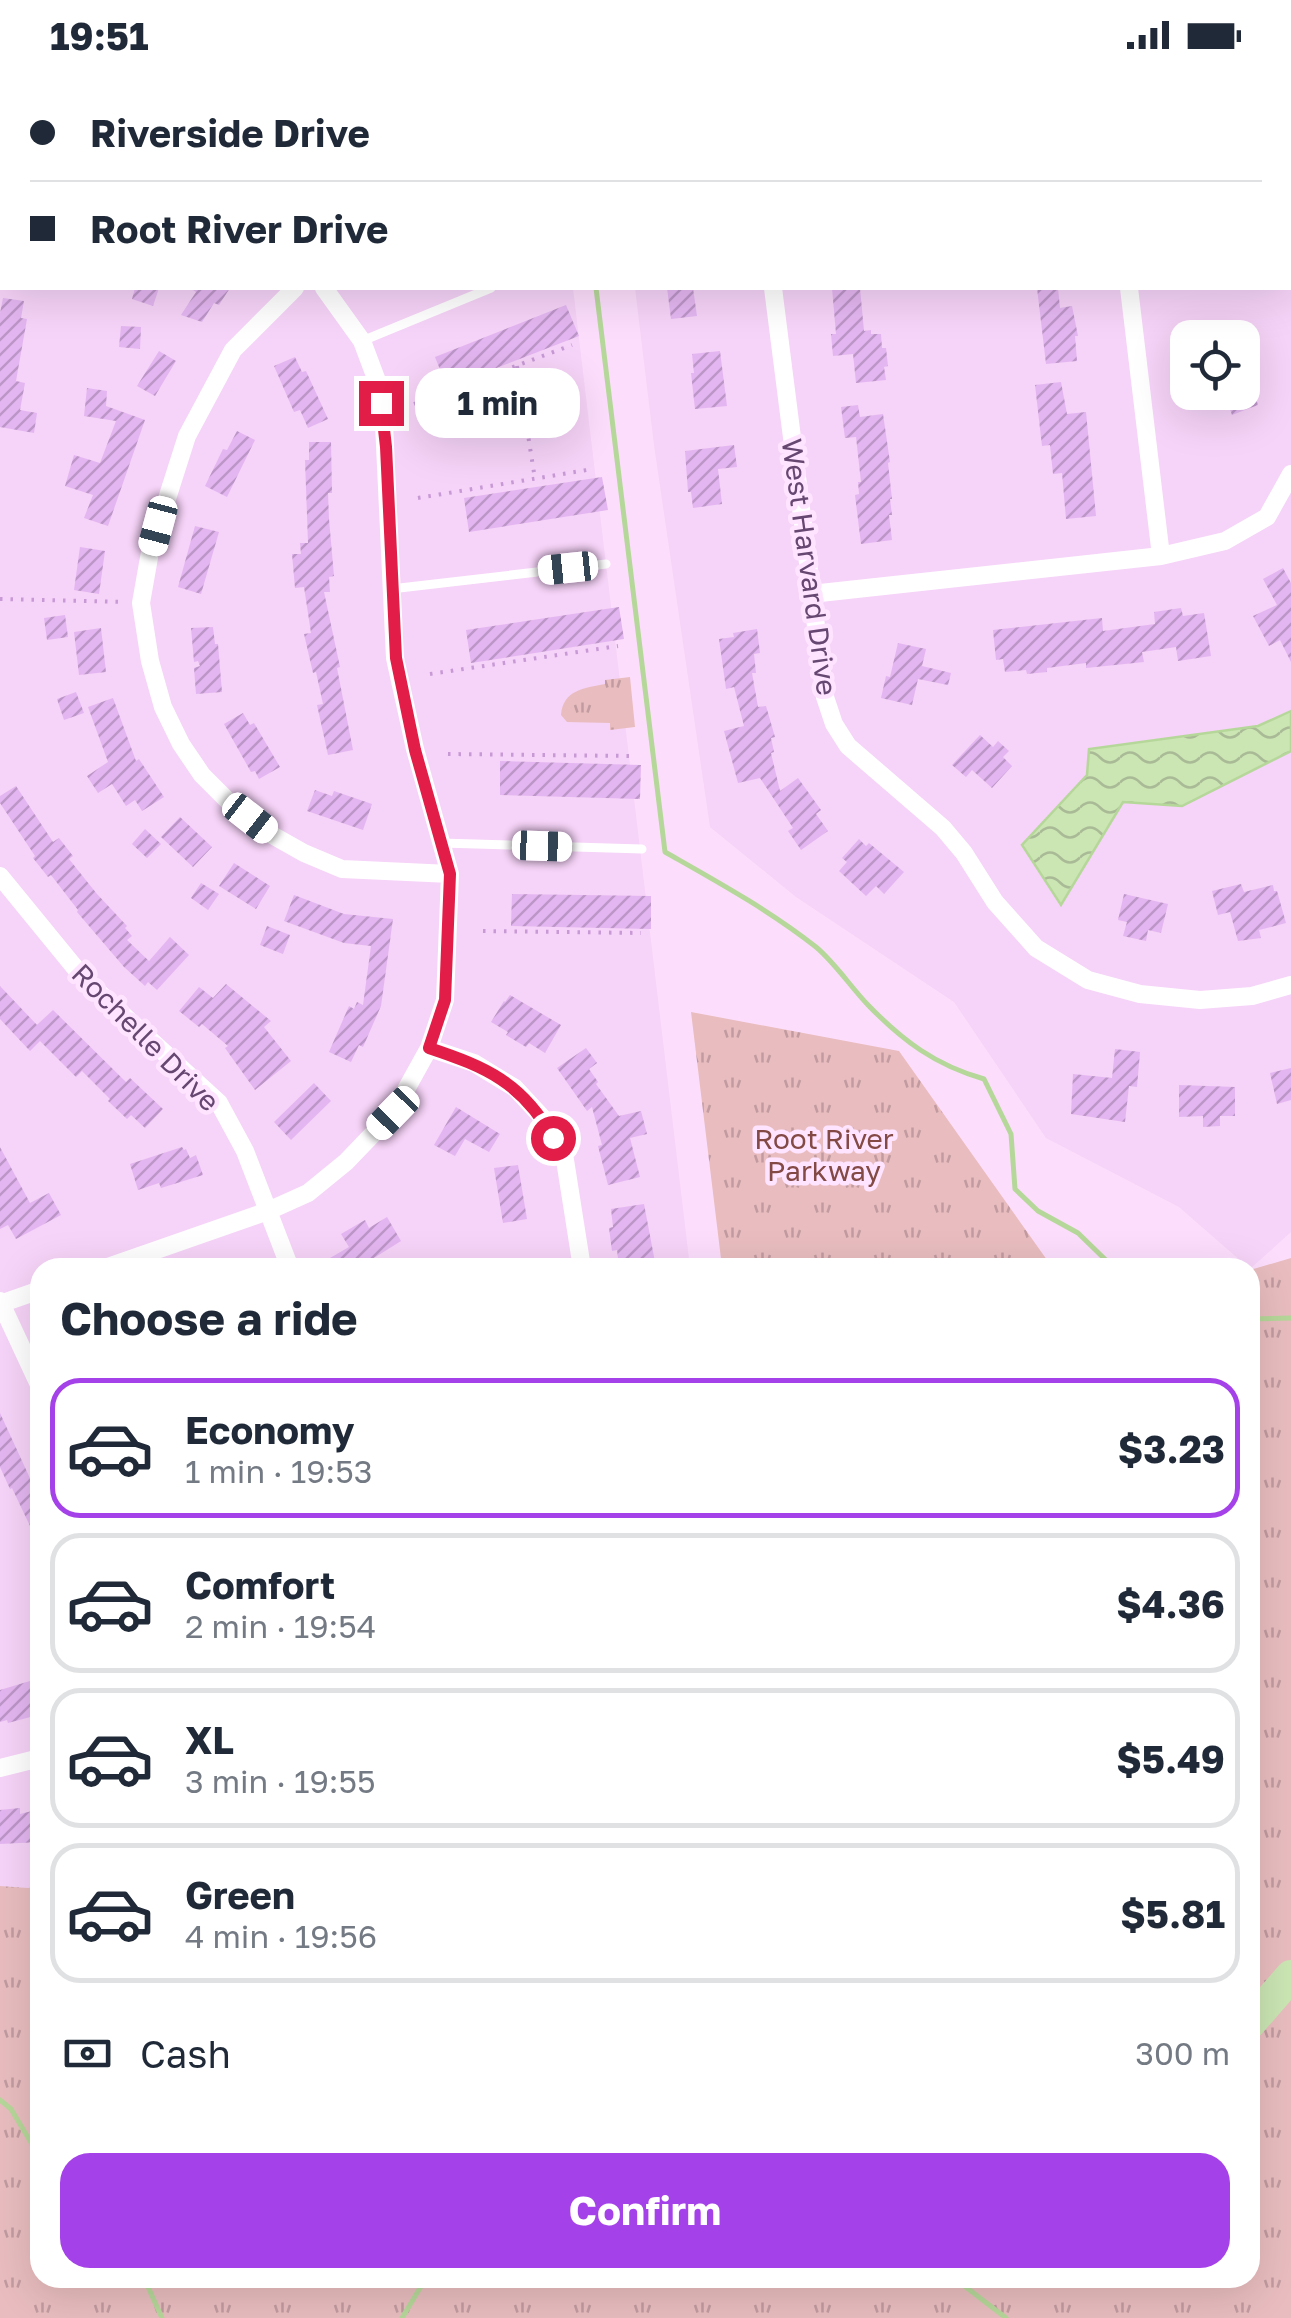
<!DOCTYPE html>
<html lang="en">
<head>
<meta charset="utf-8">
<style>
	body { margin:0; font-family:"Golos Text",sans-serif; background:#f2f2f3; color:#1f2937; height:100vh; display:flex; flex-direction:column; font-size:38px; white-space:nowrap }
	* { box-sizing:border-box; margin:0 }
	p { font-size:32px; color:#747a83 }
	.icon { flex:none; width:55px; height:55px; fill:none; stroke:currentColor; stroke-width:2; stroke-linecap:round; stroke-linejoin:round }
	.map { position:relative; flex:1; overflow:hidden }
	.sheet { position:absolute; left:30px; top:1188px; width:1230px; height:1030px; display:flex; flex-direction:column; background:#fff; border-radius:30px; box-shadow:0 10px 40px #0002 }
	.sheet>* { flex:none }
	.banner { position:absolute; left:0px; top:0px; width:1292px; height:220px; box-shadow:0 10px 40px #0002; display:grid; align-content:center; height:220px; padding:0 30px; background:#fff }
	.fabs { position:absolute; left:1170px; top:250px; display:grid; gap:20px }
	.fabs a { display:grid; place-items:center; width:90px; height:90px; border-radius:20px; background:#fff; box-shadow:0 10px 40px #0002; font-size:50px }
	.end { position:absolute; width:45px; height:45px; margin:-22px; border:12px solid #e11d48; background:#fff; box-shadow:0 0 0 5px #fff }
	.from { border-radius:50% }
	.bubble { position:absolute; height:70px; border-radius:30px; background:#fff; box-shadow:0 10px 40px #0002; font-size:32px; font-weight:700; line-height:70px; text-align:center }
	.car { position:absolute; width:30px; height:60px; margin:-30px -15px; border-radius:12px; box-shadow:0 0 8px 2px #0007; background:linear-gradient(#fff 24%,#345 0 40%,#fff 0 76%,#345 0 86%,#fff 0) }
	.banner b { display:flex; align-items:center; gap:35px; height:95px; font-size:38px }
	.banner b+b { border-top:2px solid #e0e1e3 }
	.banner i { width:25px; height:25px; background:#1f2937 }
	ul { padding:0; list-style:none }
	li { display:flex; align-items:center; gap:30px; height:140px; margin:0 20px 15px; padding:0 10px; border:5px solid #e0e1e3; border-radius:30px }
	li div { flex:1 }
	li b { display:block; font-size:38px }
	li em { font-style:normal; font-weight:700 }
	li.current { border-color:#a541e8 }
	li>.icon { width:90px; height:90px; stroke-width:1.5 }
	h2 { padding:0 30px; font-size:45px; line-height:120px }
	.pay { display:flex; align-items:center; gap:25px; height:110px; padding:0 30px; font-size:38px }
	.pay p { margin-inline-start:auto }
	.button { display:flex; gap:20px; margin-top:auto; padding:20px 30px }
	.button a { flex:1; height:115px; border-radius:30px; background:#a541e8; color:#fff; font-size:40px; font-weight:700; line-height:115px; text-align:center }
	.status { display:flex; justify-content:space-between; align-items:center; height:70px; padding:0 50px; background:#fff; direction:ltr }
	.status svg { height:28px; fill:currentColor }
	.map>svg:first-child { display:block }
	.residential { fill:#f6d3f8; fill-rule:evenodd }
	.park { fill:url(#park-tufts) }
	.water { fill:url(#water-waves); stroke:#b6d79a; stroke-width:2.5 }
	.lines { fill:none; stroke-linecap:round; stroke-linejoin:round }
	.stream { stroke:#b6d79a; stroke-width:5 }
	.river { stroke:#cbe5b3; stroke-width:32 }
	.building { fill:url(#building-hatch) }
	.path { stroke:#c79ad5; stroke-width:4; stroke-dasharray:2.5 8; stroke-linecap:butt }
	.service { stroke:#fff; stroke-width:9 }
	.minor { stroke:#fff; stroke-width:18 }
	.route { stroke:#e11d48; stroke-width:12 }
	.labels { text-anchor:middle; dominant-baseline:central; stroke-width:9; stroke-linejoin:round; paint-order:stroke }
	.street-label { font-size:28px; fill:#664771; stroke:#ffe4ff }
	.park-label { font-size:28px; fill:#834944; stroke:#ffe4ff }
</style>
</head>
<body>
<div class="status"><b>19:51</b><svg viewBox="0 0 49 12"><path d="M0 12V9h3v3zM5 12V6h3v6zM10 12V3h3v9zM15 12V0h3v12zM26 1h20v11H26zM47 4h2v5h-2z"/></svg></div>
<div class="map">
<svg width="1291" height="2248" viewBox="0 0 1291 2248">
	<defs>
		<pattern id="park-tufts" width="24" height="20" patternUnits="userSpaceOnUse" patternTransform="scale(2.5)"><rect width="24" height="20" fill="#e9bdbf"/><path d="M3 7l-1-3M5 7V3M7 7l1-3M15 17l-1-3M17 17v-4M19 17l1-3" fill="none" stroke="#c19ba0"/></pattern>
		<pattern id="water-waves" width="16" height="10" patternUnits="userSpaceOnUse" patternTransform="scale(2.5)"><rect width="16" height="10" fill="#cbe5b3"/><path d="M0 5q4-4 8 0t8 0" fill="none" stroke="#a9bb96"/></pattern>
		<pattern id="building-hatch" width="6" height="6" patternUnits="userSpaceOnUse" patternTransform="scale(2.5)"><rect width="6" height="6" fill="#e4b6f1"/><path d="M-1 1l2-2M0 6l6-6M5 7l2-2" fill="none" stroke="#bd96c8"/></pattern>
	</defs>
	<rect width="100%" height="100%" fill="#fcdefc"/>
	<path class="residential" d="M0,0H547V2H2V218H573L690,1197L40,1198V1815L28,1818L0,1816Z
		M609,0H1291V1162L1250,1199L1179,1137L1046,1068L954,932L796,827L710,757L654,375L635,218H1290V2H609ZM1188,268H1242V322H1188Z"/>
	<path class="park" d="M630,607L635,657L610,660V653L567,652L561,645C563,620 584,618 605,614V610Z
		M691,942L899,981L1052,1197H722Z
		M1291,1188V2248H0V1816L28,1818L40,1815V2208H1250V1200Z"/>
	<path class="water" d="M1291,641V681L1182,736L1123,732L1061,835L1022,775L1087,705L1089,679L1258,656Z"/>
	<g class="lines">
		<path class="stream" d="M570,0V2
			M596,218L665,782C716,811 769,840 816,877C835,893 850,916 868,935C903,971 935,995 984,1009L1011,1064L1015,1119L1038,1141L1078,1163L1114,1198
			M1250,1249L1291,1248
			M0,2030L11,2039L36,2081L34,2121L40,2129
			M144,2208L162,2248
			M954,2208L1006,2248
			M402,2248L426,2208"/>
		<path class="river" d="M1250,1953L1291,1906"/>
	</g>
	<path class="building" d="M135,218H159L153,236L132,229Z
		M190,218H230L219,235L214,233L202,252L181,245L196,222Z
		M667,218H693L697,246L671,249Z
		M832,218H860L864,261L871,260V264H881L882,278H886L888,296L884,297L886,310L856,313L853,284L833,286L831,264H836Z
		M1037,218H1058L1060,238L1072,236L1078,266H1075L1077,291L1046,294Z
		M3,228L24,231L21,248L27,249L16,311L25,313L20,340L37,343L34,363L0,357V243Z
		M566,235L579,266L447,317L435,287Z
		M121,256L141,257L140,279L119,277Z
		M159,281L176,291L155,326L137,316Z
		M720,281L727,336L695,339L691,303H694L692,284Z
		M295,287L302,302L306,301L328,349L308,358L300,340L294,342L274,296Z
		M1061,312L1067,344L1086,342L1096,446L1066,449L1062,403L1053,404L1050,375L1042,376L1035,315Z
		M87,318L107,321L106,336L145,350L108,456L84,448L93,425L65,416L74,385L100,393L116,351L84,346Z
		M1226,322H1254L1258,335L1232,345L1226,327L1228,326Z
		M858,335L860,347L883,344L890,392L888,393L892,429H890L892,445H889L892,470L861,474L855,425L859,424L858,412H861L856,367L845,368L841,337Z
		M237,361L255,370L227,427L205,416L223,379L227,380Z
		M309,372H331L332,423H328L329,449L334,506L329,507L330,522H324L340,597L337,598L353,680L328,685L317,635L323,634L316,602L313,603L304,564L311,563L304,517L295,518L292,484H301L300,473H308L305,390H309Z
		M734,375L737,397L718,399L722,434L693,438L691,422H688L685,381Z
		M602,407L608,440L469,462L464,428Z
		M195,456L219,462L201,524L178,517Z
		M80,477L105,481L99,524L74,520Z
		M1283,498L1291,513V592L1280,570L1269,576L1253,546L1277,535L1263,509Z
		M619,537L624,569L471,593L466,560Z
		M1181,538L1183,546L1204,543L1211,586L1178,591L1176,577L1142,582L1144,592L1086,598V593L1047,598V602L1027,604L1026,600L1005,602L1003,589L996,590L993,560L1102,548L1103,561L1155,554L1154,542Z
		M65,545L68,567L47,570L44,548Z
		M213,557L215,574H218L222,622L196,624L194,598L200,596L198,591L194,592L191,558Z
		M101,558L106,602L79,605L74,562Z
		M757,559L760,583L754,584L756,603H752L758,637L766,636L775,667L771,668L774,682L771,683L780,721L798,708L821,740L816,744L828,761L801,780L788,761L793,758L760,708L738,713L724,661L744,656L734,617L726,619L719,569L734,567L733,563Z
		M898,573L926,579L922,596L951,603L948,615L918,609L912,635L881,628L886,606L890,607Z
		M76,622L84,643L64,650L57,629Z
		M113,628L136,691L139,689L164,727L142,741L135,730L126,736L112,714L98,723L87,706L108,692L88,637Z
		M243,643L250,655L254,653L280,697L259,709L255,701L251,702L224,654Z
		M980,665L993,677L998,671L1009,681L1003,687L1012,696L992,718L972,700L966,707L952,695Z
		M500,691L641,695L640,729L500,725Z
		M16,716L53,772L59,768L73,786L69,789L97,824L127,856L125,858L132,866L127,870L149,891L170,867L189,885L157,920L148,912L145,916L124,897L77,842L78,840L51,805L48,807L33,788L35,786L0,733V726Z
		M315,720L332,726L334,721L372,734L363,760L307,741Z
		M180,747L212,777L193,797L161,767Z
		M145,759L161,774L147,788L132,774Z
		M859,769L866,776L869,773L904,802L884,824L876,816L866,826L839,801L847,792L842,788Z
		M234,793L270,816L256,839L219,816Z
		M201,813L219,824L208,840L191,828Z
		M1241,814L1244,822L1273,815L1274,821H1277L1286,853L1259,860L1261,868L1238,871L1230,842L1218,845L1212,821Z
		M512,824L651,826V859L511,856Z
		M1124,824L1168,834L1161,863L1148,860L1146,871L1123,866L1127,852L1118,850Z
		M294,825L344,844L393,849L381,936L363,977L359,975L351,992L329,982L349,936L354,939L357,932L363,935L371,876L344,873L284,851Z
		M267,856L290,865L283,884L260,875Z
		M226,914L271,951L264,957L291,991L255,1020L225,978L228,976L202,954L199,957L179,941L199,917L213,928Z
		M0,916L37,955L53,940L126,1012L130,1008L163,1039L145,1058L131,1045L127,1049L108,1031L110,1029L82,1001L76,1007L40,971L30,981L0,949Z
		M510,925L561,955L545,983L529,973L526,977L506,965L508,962L491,952L504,931L505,932Z
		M586,978L597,993L589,999L598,1012L596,1014L619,1046L641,1041L647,1064L630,1068L640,1107L608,1115L598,1076L602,1075L592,1037L587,1041L557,998Z
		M1115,979L1140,982L1137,1017L1129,1016L1125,1052L1071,1044L1073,1004L1112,1008Z
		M1291,998V1030L1277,1034L1270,1003Z
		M314,1013L331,1031L291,1070L274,1052Z
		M1179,1015L1235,1017V1046H1220V1056L1203,1057V1046L1179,1047Z
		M456,1037L500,1064L489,1082L465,1069L455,1086L434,1075Z
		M0,1077L30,1133L49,1123L61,1145L16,1169L8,1155L0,1159Z
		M182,1077L184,1080L186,1079L190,1088L196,1085L203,1105L161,1118L159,1113L138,1120L130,1094Z
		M518,1095L527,1149L503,1153L494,1098Z
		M644,1134L655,1192L619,1197L617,1180L612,1181L609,1158L613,1157L611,1139Z
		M387,1147L401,1171L358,1198H336L330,1188L349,1177L341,1164L365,1150L369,1158Z
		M0,1343L40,1430V1477L12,1418L10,1419L0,1397Z
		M40,1608V1638L32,1641L34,1646L8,1653L7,1650L0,1652V1620Z
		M20,1738V1744L40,1739V1772L0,1774V1740Z"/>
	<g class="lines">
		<path class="path" d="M517,296L535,409
			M414,334L572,275
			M418,428L587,400
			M0,529L125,532
			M430,604L618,576
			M448,684L630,686
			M483,861L641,863"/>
		<path class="service" d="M362,271L491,218
			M391,519L606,494
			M441,773L642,779"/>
		<path class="minor" d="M747,0V2
			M1080,0L1081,2
			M266,2L267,0
			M0,9L2,0
			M0,104L2,105
			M295,218L233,280L187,366L150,482L141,533L150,591L163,637L181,674L202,705L233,736L265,761L304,783L342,799L450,804
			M773,218L825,627L834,654L848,676L943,758L964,783L995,832L1036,878L1088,910L1140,924L1200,930L1252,926L1291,915
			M1129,218L1161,486
			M811,524L1161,486L1225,471L1267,447L1291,404
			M0,806L85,910L219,1033L245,1081L290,1198
			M429,978L474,993L515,1018L541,1046L565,1090L582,1198
			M105,1198L268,1141L308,1123L346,1092L393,1043L429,978L445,930L450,804L415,679L395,588L384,354L377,311L362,271L324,218
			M0,1231L40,1317
			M0,1234L40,1220
			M0,1698L40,1688"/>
	</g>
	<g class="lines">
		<path class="route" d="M381,333L386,377L396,588L415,680L450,804L445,930L429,978C486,997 523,1013 553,1068"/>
	</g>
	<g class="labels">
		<g class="street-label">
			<text transform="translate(810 497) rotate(82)">West Harvard Drive</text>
			<text transform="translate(146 967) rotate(45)">Rochelle Drive</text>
		</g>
		<g class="park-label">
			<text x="824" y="1068">Root River<tspan x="824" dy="32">Parkway</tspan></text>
		</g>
	</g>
</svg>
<div class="fabs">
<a><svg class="icon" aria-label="locate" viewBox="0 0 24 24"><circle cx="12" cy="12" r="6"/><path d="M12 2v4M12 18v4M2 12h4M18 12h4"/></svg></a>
</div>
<i class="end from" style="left:553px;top:1068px"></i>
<i class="end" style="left:381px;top:333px"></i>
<div class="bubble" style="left:415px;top:298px;width:165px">1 min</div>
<i class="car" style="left:158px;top:456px;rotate:195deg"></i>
<i class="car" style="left:568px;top:498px;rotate:264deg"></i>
<i class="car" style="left:250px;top:748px;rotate:128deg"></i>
<i class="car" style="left:542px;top:776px;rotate:92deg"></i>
<i class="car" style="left:393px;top:1043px;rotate:224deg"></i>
<div class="banner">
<b><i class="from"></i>Riverside Drive</b>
<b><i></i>Root River Drive</b>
</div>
<section class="sheet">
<h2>Choose a ride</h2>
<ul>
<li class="current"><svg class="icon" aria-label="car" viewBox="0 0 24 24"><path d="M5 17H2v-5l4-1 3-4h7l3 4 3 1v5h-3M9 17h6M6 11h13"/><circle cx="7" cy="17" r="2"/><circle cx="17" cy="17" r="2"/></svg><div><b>Economy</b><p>1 min · 19:53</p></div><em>$3.23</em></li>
<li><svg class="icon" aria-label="car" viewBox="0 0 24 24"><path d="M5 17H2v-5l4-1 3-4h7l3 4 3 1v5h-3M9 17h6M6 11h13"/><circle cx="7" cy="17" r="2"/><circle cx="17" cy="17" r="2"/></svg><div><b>Comfort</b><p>2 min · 19:54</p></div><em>$4.36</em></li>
<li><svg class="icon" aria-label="car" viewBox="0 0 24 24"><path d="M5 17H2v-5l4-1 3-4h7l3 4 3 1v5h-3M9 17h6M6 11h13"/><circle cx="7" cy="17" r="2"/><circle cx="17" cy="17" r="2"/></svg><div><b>XL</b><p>3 min · 19:55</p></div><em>$5.49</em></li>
<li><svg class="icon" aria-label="car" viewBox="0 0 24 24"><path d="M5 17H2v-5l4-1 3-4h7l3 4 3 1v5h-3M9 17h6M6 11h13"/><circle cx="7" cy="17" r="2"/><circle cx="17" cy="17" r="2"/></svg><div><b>Green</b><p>4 min · 19:56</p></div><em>$5.81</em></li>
</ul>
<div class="pay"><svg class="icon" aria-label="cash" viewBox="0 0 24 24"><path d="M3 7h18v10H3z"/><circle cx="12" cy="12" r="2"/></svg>Cash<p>300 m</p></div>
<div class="button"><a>Confirm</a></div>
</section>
</div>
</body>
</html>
